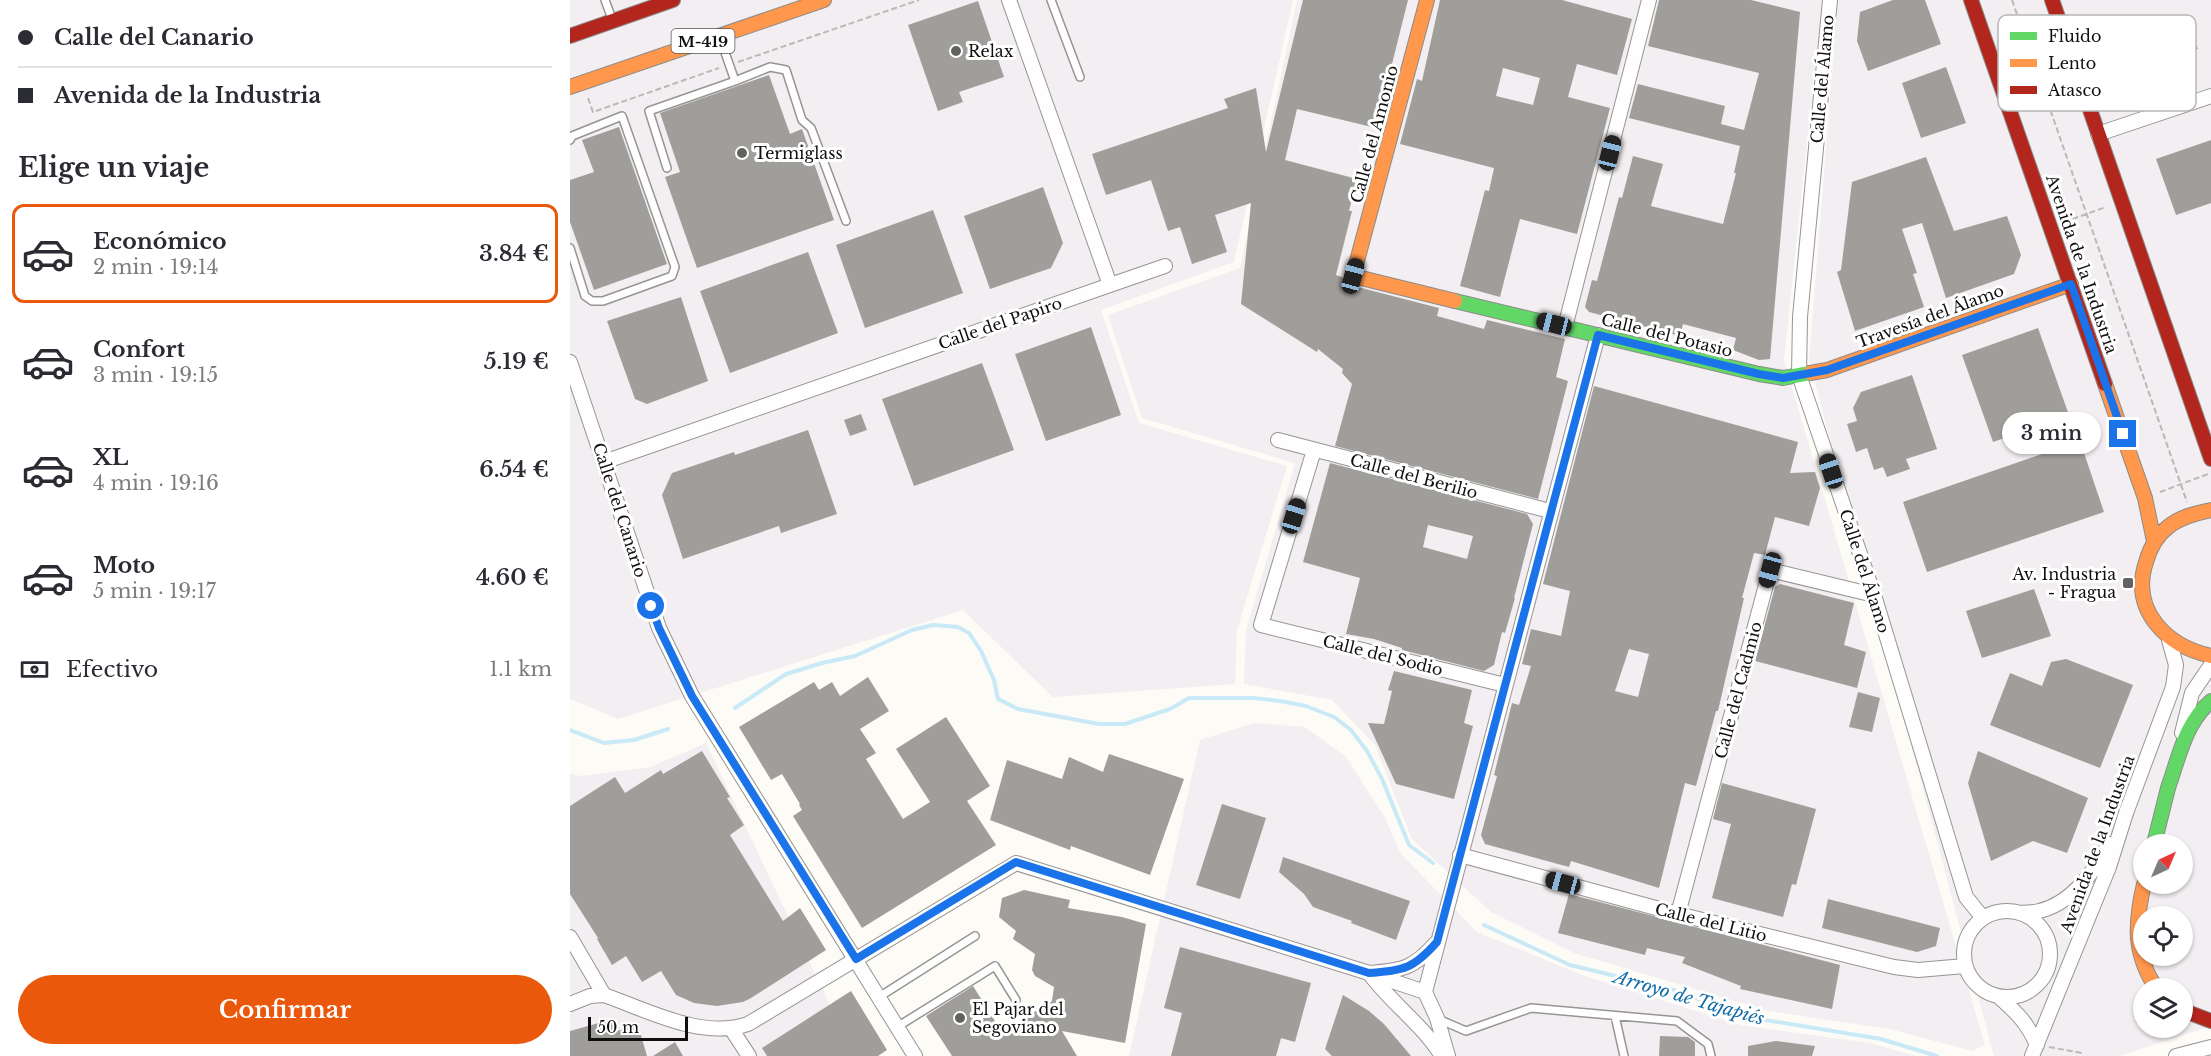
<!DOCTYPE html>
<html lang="es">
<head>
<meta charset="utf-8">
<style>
	body { margin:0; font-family:"Libre Baskerville",serif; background:#f7f7f7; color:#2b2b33; height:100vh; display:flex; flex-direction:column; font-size:22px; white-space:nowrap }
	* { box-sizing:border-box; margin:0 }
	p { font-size:20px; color:#7c7c81 }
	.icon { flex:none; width:33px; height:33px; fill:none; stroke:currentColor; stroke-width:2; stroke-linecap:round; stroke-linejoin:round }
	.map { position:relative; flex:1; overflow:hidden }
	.drawer { display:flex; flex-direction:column; background:#fff; width:570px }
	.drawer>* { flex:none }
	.top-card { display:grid; align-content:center; height:132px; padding:0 18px; background:#fff }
	.needle { width:39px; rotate:44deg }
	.tools { position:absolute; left:1563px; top:834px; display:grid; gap:12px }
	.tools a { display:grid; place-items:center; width:60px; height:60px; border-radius:50%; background:#fff; box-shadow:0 2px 4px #0004; font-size:30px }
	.scale { position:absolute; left:18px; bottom:15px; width:100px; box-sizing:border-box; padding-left:6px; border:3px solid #0f0f0f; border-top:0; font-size:16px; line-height:21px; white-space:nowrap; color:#0f0f0f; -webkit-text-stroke:4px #fff; paint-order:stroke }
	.end { position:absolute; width:27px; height:27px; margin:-14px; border:8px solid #1a73e8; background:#fff; box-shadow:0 0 0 3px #fff }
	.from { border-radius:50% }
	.bubble { position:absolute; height:42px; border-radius:21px; background:#fff; box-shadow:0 2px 4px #0004; font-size:20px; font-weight:600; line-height:42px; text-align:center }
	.car { position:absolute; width:18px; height:36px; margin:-18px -9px; border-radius:8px; box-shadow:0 0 4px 2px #0007; background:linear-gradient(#222 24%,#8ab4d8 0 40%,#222 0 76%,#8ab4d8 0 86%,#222 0) }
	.top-card b { display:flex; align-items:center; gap:21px; height:57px; font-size:22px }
	.top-card b+b { border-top:2px solid #e1e1e2 }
	.top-card i { width:15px; height:15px; background:#2b2b33 }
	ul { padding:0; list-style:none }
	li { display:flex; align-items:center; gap:18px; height:99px; margin:0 12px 9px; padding:0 6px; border:3px solid transparent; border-radius:12px }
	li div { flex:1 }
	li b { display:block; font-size:22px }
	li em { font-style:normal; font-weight:600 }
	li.active { border-color:#ea580c }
	li>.icon { width:54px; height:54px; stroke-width:1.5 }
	h2 { padding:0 18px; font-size:27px; line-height:72px }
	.pay { display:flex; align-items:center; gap:15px; height:66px; padding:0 18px; font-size:22px }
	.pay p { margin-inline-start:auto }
	.cta { display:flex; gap:12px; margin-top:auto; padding:12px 18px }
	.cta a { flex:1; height:69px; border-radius:36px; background:#ea580c; color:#fff; font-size:24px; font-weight:600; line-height:69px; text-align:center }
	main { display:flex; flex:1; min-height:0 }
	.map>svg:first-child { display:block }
	.industrial { fill:#f3eef1; fill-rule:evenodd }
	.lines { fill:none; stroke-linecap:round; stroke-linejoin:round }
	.stream { stroke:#cae9f7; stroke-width:4 }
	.building { fill:#a09e9a; fill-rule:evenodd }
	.lane-casing { stroke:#969593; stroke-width:10 }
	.street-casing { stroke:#969593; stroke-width:16 }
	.fast-casing { stroke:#8c8c89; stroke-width:16 }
	.slow-casing { stroke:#8c8c89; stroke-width:16 }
	.jam-casing { stroke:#8c8c89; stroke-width:16 }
	.path { stroke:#b9b9b8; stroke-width:2; stroke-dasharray:6 3; stroke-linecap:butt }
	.lane { stroke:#fffefe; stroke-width:7 }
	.street { stroke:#fffefe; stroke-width:14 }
	.fast { stroke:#63d668; stroke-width:14 }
	.slow { stroke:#ff974d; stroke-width:14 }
	.jam { stroke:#b3261e; stroke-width:14 }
	.route { stroke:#1a73e8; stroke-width:8 }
	.poi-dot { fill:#626260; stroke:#fff; stroke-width:2 }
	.labels { text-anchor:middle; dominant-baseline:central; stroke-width:6; stroke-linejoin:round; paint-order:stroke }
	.shield { fill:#fff; stroke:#575757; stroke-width:1.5 }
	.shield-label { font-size:15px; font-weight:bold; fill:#0f0f0f }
	.poi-label { font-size:16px; fill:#0f0f0f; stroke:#fff; text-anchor:start }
	.street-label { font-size:16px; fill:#0f0f0f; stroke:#fff }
	.water-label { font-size:18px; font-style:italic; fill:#136ca6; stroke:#fff }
	.key { fill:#fff; stroke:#b7b7b7; stroke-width:1.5 }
	.key-label { font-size:16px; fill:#0f0f0f }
</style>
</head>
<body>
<main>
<section class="drawer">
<div class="top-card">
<b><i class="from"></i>Calle del Canario</b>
<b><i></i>Avenida de la Industria</b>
</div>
<h2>Elige un viaje</h2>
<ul>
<li class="active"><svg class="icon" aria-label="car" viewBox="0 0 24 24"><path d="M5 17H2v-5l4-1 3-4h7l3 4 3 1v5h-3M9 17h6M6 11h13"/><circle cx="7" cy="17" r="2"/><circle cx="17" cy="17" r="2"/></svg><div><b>Económico</b><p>2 min · 19:14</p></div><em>3.84 €</em></li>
<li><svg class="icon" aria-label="car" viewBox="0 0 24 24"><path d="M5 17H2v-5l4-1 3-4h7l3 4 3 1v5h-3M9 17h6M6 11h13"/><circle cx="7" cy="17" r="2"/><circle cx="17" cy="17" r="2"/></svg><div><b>Confort</b><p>3 min · 19:15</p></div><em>5.19 €</em></li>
<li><svg class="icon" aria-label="car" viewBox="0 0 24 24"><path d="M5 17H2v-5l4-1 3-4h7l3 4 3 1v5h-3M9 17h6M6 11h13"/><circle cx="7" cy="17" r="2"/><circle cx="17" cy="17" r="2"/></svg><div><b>XL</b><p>4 min · 19:16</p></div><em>6.54 €</em></li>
<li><svg class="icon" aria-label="car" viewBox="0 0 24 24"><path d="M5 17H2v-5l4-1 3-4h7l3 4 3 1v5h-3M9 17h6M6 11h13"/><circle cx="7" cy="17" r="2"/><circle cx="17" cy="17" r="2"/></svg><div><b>Moto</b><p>5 min · 19:17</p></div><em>4.60 €</em></li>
</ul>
<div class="pay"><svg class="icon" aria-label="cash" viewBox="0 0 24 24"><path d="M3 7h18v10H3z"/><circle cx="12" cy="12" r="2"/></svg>Efectivo<p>1.1 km</p></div>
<div class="cta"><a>Confirmar</a></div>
</section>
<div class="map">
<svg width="1641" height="1056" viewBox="0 0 1641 1056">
	<rect width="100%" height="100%" fill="#fcfbf5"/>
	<path class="industrial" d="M0,0H723L664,262L531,310L569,423L717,466L667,630L665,684L483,697L393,610L48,719L0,699Z
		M727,0H1252L1214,360L1415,1045L1402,1051L1320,1029L1198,1011L1004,953L921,912L842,839L805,745L762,700L674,684L676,630L725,463L572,418L538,315L670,268Z
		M1268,0H1641V1026L1549,1056H1424L1239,360ZM1574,844H1612V884H1574ZM1574,916H1612V956H1574ZM1574,988H1612V1028H1574Z
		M684,723L735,727L776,757L814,816L831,854L907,932L1012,975L1170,1025L1300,1043L1346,1056H559L630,740Z
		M136,743L284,1056H0V774L11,776L81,767Z"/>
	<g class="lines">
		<path class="stream" d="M165,708L216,674L252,663L285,656L342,630L363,625L388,627L399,633L411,651L424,680L428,699L448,709L529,724H555L600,709L619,698H683L710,701L736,706L764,717L781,730L797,751L812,779L839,845L863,863
			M0,730L34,743L64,740L98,729
			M914,925L1000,965L1104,990L1177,1017L1311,1039L1367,1056"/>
	</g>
	<path class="building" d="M733,0H838L806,128L727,109L715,160L787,179L779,211H782L766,275L772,277L776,284L869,308L867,316L914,329L917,320L995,339L986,377L998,381L968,499L765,446L782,384L772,373L773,369L748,349L747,352L671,304L681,203L645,215L657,252L622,264L610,227L598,231L581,180L536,195L522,154L658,108L654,99L686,88L696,152Z
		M870,0H992L1062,19L1047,75L1007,64L998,97L1040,108L1007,234L950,219L930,297L890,286L915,190L919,191L924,168L830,144L847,79L852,81ZM933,68L970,78L963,105L926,96Z
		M1089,0H1181L1230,12L1200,359L1189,360L1163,350L1166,338L1113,324L1110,336L1019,312L1015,307L1022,280L1027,281L1049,197L1052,198L1063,156L1093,164L1081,206L1153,224L1166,173H1164L1170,146L1059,118L1068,84L1155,106L1151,124L1174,130L1189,73L1078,46Z
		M1323,0H1355L1371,44L1298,71L1287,41L1290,12Z
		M408,1L434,77L389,92L393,102L368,111L338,25Z
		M1617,21L1628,49L1561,72L1551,44Z
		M1376,67L1396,123L1351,138L1332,83Z
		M199,75L220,134L232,129L264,220L127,268L95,177L110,172L90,113Z
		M49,127L97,264L24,290L0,222V180L24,172L12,140Z
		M1641,140V203L1606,215L1586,159Z
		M1356,157L1384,231L1437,216L1451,255L1444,274L1376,298L1352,223L1332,229L1347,273L1343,274L1354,307L1285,331L1267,272L1271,270L1282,182Z
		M473,187L493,243L481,268L420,289L394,216Z
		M363,210L393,293L295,328L266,245Z
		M238,252L268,333L160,373L130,291Z
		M111,297L138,381L77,404L65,399L37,321Z
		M521,327L551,415L476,441L445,354Z
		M1468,328L1499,415L1423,442L1392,355Z
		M412,363L444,450L344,486L312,399Z
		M1342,375L1367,449L1336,459L1340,469L1317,477L1313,467L1304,470L1297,448L1286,452L1277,424L1287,421L1283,408L1291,392Z
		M1024,386L1228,442L1220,473L1245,472L1250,488L1239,526L1205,517L1195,555L1184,553L1172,598H1174L1148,711H1146L1126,786L1115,783L1089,888L1001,861L999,867L915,844L911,835L927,776L924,775L942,703L949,705L961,666L952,664L961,629L991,636L1000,591L973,584ZM1059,649L1079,654L1068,697L1045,691Z
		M291,414L297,430L280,436L274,420Z
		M238,430L267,514L211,533L209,526L113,559L92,495L102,473L164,452L165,455Z
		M1510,441L1534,512L1357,572L1333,502Z
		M760,463L957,514L963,524L944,598H945L935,633L932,632L924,665L914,671L832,650V648L804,639L776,634L790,578L733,562ZM858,525L903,536L897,559L853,547Z
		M1210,584L1284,603L1274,645L1296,652L1287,688L1185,661L1205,587Z
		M1464,589L1481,636L1412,658L1396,611Z
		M1496,659L1563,685L1530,768L1420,725L1440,673L1472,686L1481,662Z
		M824,671L902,690L894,723L903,726L884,799L826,784L798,723L814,724L822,691L818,690Z
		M298,677L319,711L290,729L306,753L296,759L333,819L360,802L326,749L376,717L420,786L397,801L426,845L292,928L223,816L232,810L229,805L230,804L212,774L201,780L169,727L244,682L249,690L262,682L270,696Z
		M1288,692L1310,698L1302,732L1279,727Z
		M132,751L160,797L157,798L174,825L160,835L213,921L230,908L256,950L181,998L173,1002L147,1006L124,1003L106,995L91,971L72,982L56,956L42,965L27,939L28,938L0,894V806L45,777L55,793L91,770L93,774Z
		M1408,751L1518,798L1497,853L1463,841L1421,861L1398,783Z
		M539,754L614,779L580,875L501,846L500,850L420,820L437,760L492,779L499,757L533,772Z
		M1152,783L1246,809L1226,885L1222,884L1213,917L1142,898L1161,824L1143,819Z
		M652,804L696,818L670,899L626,885Z
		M713,857L840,901L826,940L781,923L782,921L743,907L734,894L709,872Z
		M454,890L500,900L498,908L552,917L576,924L555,1043L492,1031L507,1056H382L356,1016L403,986L432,1032L482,1001L484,987L465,976L462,970L465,954L443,939L446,931L429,917L432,898Z
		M999,894L1270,965L1262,1009L1170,989L1171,986L1112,963L1115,957L1077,948L1075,955L988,933Z
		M1258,899L1370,928L1366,946L1347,952L1252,928Z
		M610,947L741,983L725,1042L711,1038L706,1056H601L612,1013L594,1008Z
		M281,991L317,1050L308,1056H197L192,1048Z
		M773,995L799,1011L814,1024L841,1056H762L755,1049Z
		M43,1019L47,1031L68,1025L77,1056H0V1031Z
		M1090,1036L1118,1037L1125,1042V1056H1089Z
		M1206,1041L1245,1046L1242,1056H1178V1046Z
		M105,1042L113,1056H83Z"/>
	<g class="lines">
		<defs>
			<path id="lane" d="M35,0L42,19
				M481,0L510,77
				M165,81L200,67L216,70L232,120L241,128L276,221
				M0,140L2,136L52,116L105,267L102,276L33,301H22L15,296L0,248
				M97,168L79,111L165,81L150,38
				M309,997L405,936
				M1045,1016L1054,1056
				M868,1019L896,1031L961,1008L1107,1021L1138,1044L1141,1056
				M327,1027L425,966L446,1000"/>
			<path id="street" d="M1260,0L1230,317L1229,375L1304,595L1396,897L1413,918
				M1528,134L1641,96
				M540,285L595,266
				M995,327L1079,0
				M0,362L89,628L122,696L345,1056
				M708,440L980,511
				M744,450L691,625L935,685
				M34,462L540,285L439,0
				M1612,733L1622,693L1641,665
				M890,855L1108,914L1324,967L1348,970L1395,966
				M1394 954a43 43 0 1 1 86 0a43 43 0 1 1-86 0Z
				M1450,913C1456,912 1463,913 1469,911C1501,904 1525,871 1539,844
				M1108,914L1200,570L1304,595
				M0,937L34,995
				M799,973C833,970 843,969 866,943
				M804,975L855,992
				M1428,996C1446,1012 1457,1022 1467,1045
				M0,1004L20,996L34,995C77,1010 132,1040 178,1024L446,863L799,973C821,1003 852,1024 872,1056
				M162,1030L179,1056
				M878,1056L867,1018L855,992L1028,335
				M1462,1056L1539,867L1556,813L1603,687L1606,665L1599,640
				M1606,1056L1641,1047"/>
			<path id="fast" d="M885,301L1189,374L1213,378L1240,373
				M1598,788C1609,757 1615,723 1641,701
				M1584,844L1598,788"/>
			<path id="slow" d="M857,0L783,276L885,301
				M0,87L254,0
				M1240,373L1257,370L1501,284
				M1535,384L1575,498L1584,541
				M1641,510C1626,513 1610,517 1598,527C1586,536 1580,548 1576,562C1560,611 1597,646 1641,656
				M1574,884C1565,923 1563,953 1586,988"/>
			<path id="jam" d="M1401,0L1535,384
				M1482,0L1641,459
				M0,36L103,0
				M1612,1010L1641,1021"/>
		</defs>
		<use href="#lane" class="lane-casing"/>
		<use href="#street" class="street-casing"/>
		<use href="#fast" class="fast-casing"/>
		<use href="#slow" class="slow-casing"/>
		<use href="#jam" class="jam-casing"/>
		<path class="path" d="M1442,0L1617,502
			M168,62L349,0
			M18,98L23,112L149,68
			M1494,222L1536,207
			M1590,492L1638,474
			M1479,1047L1512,1053"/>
		<use href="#lane" class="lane"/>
		<use href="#street" class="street"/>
		<use href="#fast" class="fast"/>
		<use href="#slow" class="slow"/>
		<use href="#jam" class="jam"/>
	</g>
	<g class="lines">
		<path class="route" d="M81,606L89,628L122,696L286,959L446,862L799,973C835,970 843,969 867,942L1028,335L1189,374L1213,378L1257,370L1501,284L1553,434"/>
	</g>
	<g class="poi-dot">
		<circle cx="386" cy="51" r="6"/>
		<circle cx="172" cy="153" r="6"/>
		<rect x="1552" y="577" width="12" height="12" rx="3"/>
		<circle cx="390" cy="1018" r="6"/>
	</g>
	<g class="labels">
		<rect class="shield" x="101.5" y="29" width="63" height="24" rx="4.5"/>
		<g class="shield-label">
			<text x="133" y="41">M-419</text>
		</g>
		<g class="poi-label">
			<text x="398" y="51">Relax</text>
			<text x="184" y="153">Termiglass</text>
			<text x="1546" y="574" text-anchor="end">Av. Industria<tspan x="1546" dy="18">- Fragua</tspan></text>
			<text x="402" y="1009">El Pajar del<tspan x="402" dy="18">Segoviano</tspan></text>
		</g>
		<g class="street-label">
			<text transform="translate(1252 79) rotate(-85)">Calle del Álamo</text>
			<text transform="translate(804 134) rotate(-75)">Calle del Amonio</text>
			<text transform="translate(1512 264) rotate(71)">Avenida de la Industria</text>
			<text transform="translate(1360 316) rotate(-20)">Travesía del Álamo</text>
			<text transform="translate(430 323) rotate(-19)">Calle del Papiro</text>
			<text transform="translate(1097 335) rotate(14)">Calle del Potasio</text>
			<text transform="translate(844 476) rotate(15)">Calle del Berilio</text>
			<text transform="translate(50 510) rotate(72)">Calle del Canario</text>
			<text transform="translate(1295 571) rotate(72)">Calle del Álamo</text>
			<text transform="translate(813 655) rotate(14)">Calle del Sodio</text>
			<text transform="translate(1168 690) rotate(-75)">Calle del Cadmio</text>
			<text transform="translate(1527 844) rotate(-70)">Avenida de la Industria</text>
			<text transform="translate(1141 922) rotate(14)">Calle del Litio</text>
		</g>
		<g class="water-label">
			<text transform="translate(1119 998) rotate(16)">Arroyo de Tajapiés</text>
		</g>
	</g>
	<rect x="1428" y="15" width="198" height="96" rx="9" class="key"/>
	<rect x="1440" y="32" width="27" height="8" fill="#63d668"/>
	<rect x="1440" y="59" width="27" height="8" fill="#ff974d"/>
	<rect x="1440" y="86" width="27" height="8" fill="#b3261e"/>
	<g class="key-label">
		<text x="1478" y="42">Fluido</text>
		<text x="1478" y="69">Lento</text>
		<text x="1478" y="96">Atasco</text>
	</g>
</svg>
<div class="tools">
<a><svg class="needle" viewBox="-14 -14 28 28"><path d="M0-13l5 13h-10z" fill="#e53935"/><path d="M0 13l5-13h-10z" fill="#7c7c81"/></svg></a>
<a><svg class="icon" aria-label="locate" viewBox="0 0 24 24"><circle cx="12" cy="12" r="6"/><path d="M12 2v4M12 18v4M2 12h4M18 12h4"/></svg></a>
<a><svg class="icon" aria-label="layers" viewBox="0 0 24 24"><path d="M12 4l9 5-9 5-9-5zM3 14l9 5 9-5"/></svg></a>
</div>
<div class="scale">50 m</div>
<i class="end from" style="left:81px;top:606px"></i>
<i class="end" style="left:1553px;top:434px"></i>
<div class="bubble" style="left:1432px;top:412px;width:99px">3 min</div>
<i class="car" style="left:1040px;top:153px;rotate:14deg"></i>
<i class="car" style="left:783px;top:276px;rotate:15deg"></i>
<i class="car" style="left:984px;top:324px;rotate:284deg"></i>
<i class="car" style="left:1261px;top:471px;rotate:342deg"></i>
<i class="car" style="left:724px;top:516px;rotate:17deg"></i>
<i class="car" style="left:1200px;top:570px;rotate:195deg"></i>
<i class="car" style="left:993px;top:883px;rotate:285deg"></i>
</div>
</main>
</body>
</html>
